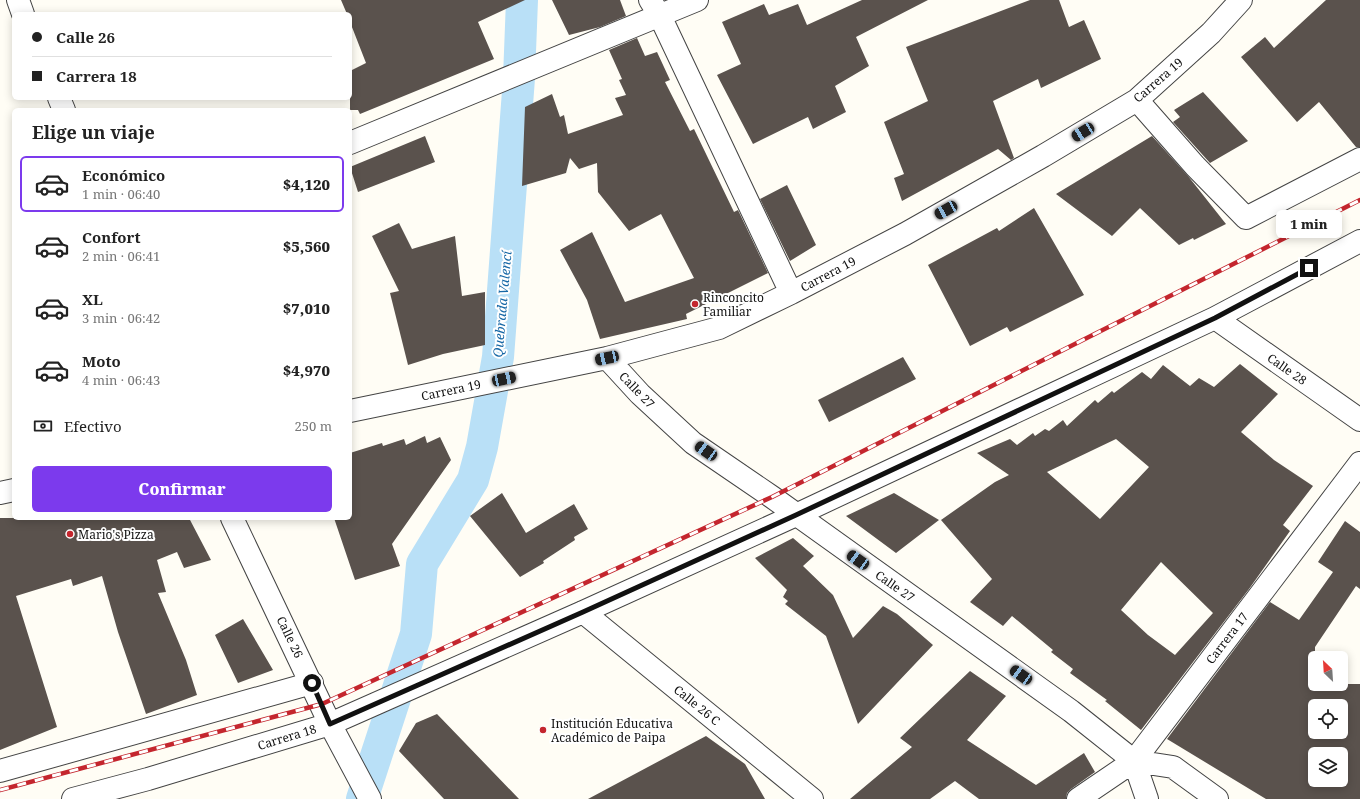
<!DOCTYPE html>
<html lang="es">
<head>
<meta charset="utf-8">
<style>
	body { margin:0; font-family:"Noto Serif",serif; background:#f6f6f6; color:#222; height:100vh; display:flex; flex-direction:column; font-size:15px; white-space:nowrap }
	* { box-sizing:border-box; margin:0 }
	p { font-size:13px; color:#767676 }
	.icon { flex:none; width:22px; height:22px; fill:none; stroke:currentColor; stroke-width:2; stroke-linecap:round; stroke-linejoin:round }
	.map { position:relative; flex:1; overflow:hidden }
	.side { position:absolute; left:12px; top:108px; width:340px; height:412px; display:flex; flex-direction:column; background:#fff; border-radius:6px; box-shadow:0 2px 10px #0003 }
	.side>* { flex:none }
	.banner { position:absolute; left:12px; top:12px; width:340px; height:88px; border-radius:6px; box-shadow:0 2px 10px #0003; display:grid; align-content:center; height:88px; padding:0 20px; background:#fff }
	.needle { width:26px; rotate:335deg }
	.fabs { position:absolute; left:1308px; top:651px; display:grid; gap:8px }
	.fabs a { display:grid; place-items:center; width:40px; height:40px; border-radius:6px; background:#fff; box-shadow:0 2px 10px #0003; font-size:20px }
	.end { position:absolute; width:18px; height:18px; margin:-9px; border:5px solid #111; background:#fff; box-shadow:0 0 0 2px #fff }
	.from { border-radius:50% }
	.bubble { position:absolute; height:28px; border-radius:6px; background:#fff; box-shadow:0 2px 10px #0003; font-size:13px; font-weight:800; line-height:28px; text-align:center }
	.car { position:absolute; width:12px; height:24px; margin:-12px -6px; border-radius:5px; box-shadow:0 0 3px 1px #0007; background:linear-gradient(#222 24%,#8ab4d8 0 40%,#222 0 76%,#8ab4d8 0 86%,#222 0) }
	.banner b { display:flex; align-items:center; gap:14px; height:38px; font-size:15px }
	.banner b+b { border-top:1px solid #e0e0e0 }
	.banner i { width:10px; height:10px; background:#222 }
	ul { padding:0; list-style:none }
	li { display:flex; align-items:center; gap:12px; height:56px; margin:0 8px 6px; padding:0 12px; border:2px solid transparent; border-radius:6px }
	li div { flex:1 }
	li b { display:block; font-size:15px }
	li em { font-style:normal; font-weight:800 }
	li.current { border-color:#7c3aed }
	li>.icon { width:36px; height:36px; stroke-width:1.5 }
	h2 { padding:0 20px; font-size:18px; line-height:48px }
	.pay { display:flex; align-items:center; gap:10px; height:44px; padding:0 20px; font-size:15px }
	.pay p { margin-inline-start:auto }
	.action { display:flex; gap:8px; margin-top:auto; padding:8px 20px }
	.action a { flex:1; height:46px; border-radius:6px; background:#7c3aed; color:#fff; font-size:16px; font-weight:800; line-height:46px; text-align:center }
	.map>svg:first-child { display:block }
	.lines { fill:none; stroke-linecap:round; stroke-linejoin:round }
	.canal { stroke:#b9e0f7; stroke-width:32 }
	.building { fill:#5a524d; fill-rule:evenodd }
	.minor-casing { stroke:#444; stroke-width:24 }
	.minor { stroke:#fff; stroke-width:22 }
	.rail-casing { stroke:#c4262e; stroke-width:4.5 }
	.rail { stroke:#fff; stroke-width:3; stroke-dasharray:9; stroke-linecap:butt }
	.route { stroke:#111; stroke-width:5 }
	.poi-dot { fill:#c4262e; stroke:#fff; stroke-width:1.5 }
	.labels { text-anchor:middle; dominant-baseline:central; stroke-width:4; stroke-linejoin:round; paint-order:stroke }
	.street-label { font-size:12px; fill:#111; stroke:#fff }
	.poi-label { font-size:12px; fill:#111; stroke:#fff; text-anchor:start }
	.water-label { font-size:13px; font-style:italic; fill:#1768a6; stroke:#fff }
</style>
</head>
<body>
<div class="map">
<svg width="1360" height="799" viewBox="0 0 1360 799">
	<rect width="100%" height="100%" fill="#fffdf5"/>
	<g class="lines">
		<path class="canal" d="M362,799L416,634L422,564L473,480L482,447L498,357L519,78L522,0"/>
	</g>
	<path class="building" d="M341,0H525L478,22L494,59L360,114L358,110H350V71L366,63L350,22V14H347Z
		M552,0H620L626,16L600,27L569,35Z
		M862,0H928L856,37L869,66L835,86L846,112L813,129L808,117L753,144L717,75L741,64L722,22L764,4L769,15L798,4L807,25Z
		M1030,0H1059L1069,27L1084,20L1101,59L1041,88L1038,79L993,101L1014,158L1011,160L998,149L902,201L894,178L904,174L884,122L928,101L906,47Z
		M1326,0H1360V147H1356L1319,102L1297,122L1241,57L1265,37L1274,48Z
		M637,38L645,56L657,52L670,80L665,82L690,131L694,129L734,212L738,210L768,273L686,314L687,319L600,339L587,300L560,250L592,232L625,302L694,278L661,214L629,231L598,192L597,163L579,169L570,158L566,173L522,186L525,107L552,94L560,117L564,115L568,134L623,115L615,98L626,95L619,80L622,79L609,50Z
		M1203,92L1248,141L1210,163L1173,122L1180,117L1174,110Z
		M425,136L435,162L358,192L350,167Z
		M1152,136L1188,176L1226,224L1194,240L1193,238L1179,245L1140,208L1112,236L1056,194Z
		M787,185L816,245L790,261L760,199Z
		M1034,208L1084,295L1010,332L1007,327L970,346L928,265L997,228L999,231Z
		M399,223L412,249L455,236L462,296L485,292V345L443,354L408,365L390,293L399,291L372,236Z
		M903,357L916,379L829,422L818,400Z
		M1240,364L1278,394L1241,432L1274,460L1313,486L1283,525L1290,531L1249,589L1141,730L1105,701L1107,700L1070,673L1073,669L1051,652L1053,650L1012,616L1003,626L970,602L992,579L941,520L995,482L1009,475L977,453L1010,439L1017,445L1033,433L1035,436L1045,429L1049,431L1063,420L1067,426L1095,400L1098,403L1112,391L1114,393L1142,372L1151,379L1163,365L1190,386L1199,378L1214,387ZM1116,439L1149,467L1100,519L1047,472ZM1161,562L1213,613L1175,655L1148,635L1121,610Z
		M425,436L427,443L440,437L451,460L392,544L400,566L355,580L334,518H350V453L382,443L383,446L404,439L406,445Z
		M502,493L526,533L574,504L588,529L574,537L575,540L543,561L544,563L520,577L470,516Z
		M894,493L939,520L896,553L846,516Z
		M0,518H189L211,560L184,568L177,552L157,560L166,592L158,593L186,660L197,695L146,714L118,632L102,576L73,586L71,579L16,596L57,727L0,750Z
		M1345,521L1360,532V589L1356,586L1315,647V684H1360V799H1266L1167,739L1270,602L1299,620L1333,572L1318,562ZM1315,706H1341V732H1315ZM1315,754H1341V780H1315Z
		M793,538L814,556L803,566L833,595L853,638L883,606L897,614L933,645L858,724L826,636L785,604L788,601L783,597L787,590L755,558Z
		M243,619L273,670L238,683L215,635Z
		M970,671L1006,696L967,740L1036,785L1084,753L1095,772L1071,789L1067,793L1066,799H979L955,781L930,799H850L912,747L900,738Z
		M437,714L519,799H444L399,751L416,723Z
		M706,736L745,764L765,799H588Z"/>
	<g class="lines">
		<defs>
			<path id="minor" d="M18,0L23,14
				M650,0L660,16L791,293
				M59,98L64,110
				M1137,100L1195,166L1246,218L1360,159
				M350,143L697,0
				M1215,318L1360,420
				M607,358L640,394L693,443L772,497L1071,711L1134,761L1173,767L1217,799
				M350,411L607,358L719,328L791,293L905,234L1043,156L1137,100L1211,33L1241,0
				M0,493L14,490
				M232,518L330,724L370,799
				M583,612L812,799
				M1134,761L1147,799
				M0,771L312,683
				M73,799L148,779L330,724L583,612L796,515L1215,318L1360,241
				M1078,799L1134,761L1360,463"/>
		</defs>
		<use href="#minor" class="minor-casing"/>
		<use href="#minor" class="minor"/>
		<defs>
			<path id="rail" d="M0,790L322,704L772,497L1360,200"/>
		</defs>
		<use href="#rail" class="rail-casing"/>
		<use href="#rail" class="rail"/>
	</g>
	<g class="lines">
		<path class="route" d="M312,683L330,724L583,612L796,515L1215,318L1309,268"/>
	</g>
	<g class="poi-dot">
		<circle cx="695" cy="304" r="4"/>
		<circle cx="70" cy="534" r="4"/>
		<circle cx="543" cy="730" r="4"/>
	</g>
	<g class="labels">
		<g class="street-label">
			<text transform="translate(1158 80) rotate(-41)">Carrera 19</text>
			<text transform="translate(828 274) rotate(-28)">Carrera 19</text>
			<text transform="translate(1287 369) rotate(35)">Calle 28</text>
			<text transform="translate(451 390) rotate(-12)">Carrera 19</text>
			<text transform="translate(637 390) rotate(46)">Calle 27</text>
			<text transform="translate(895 586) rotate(35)">Calle 27</text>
			<text transform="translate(290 637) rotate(64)">Calle 26</text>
			<text transform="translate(1227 638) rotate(-53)">Carrera 17</text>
			<text transform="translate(697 705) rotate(39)">Calle 26 C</text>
			<text transform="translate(287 737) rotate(-17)">Carrera 18</text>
		</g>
		<g class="poi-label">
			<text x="703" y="297">Rinconcito<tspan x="703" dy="14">Familiar</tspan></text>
			<text x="78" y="534">Mario's Pizza</text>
			<text x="551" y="723">Institución Educativa<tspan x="551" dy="14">Académico de Paipa</tspan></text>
		</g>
		<g class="water-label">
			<text transform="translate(502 304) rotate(-85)">Quebrada Valencí</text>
		</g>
	</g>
</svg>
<div class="fabs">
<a><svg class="needle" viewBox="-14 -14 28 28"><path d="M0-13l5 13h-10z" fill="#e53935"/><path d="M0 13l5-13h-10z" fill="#767676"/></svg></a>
<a><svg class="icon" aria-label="locate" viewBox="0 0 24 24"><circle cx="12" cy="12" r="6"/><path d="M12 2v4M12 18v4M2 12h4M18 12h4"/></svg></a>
<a><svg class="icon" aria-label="layers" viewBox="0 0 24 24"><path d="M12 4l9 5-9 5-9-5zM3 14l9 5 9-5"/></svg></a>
</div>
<i class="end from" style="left:312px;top:683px"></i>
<i class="end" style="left:1309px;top:268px"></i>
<div class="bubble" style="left:1276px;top:210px;width:66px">1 min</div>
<i class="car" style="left:1083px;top:132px;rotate:239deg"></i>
<i class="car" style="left:946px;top:210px;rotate:241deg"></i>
<i class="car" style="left:607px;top:358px;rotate:258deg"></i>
<i class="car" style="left:504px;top:379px;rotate:78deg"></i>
<i class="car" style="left:706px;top:451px;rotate:305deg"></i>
<i class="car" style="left:858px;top:560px;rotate:305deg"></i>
<i class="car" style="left:1021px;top:675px;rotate:305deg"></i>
<div class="banner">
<b><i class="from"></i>Calle 26</b>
<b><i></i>Carrera 18</b>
</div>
<section class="side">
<h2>Elige un viaje</h2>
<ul>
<li class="current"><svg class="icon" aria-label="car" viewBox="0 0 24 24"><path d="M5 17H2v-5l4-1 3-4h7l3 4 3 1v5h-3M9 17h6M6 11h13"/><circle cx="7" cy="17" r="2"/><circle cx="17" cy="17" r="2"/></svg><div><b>Económico</b><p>1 min · 06:40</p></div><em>$4,120</em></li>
<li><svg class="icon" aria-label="car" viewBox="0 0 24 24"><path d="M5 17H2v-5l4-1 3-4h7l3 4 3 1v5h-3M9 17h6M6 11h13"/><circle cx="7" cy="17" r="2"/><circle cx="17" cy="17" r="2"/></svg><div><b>Confort</b><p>2 min · 06:41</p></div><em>$5,560</em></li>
<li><svg class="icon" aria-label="car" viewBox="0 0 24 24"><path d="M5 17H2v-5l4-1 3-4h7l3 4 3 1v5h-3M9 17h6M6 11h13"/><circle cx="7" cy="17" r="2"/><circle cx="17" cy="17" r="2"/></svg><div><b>XL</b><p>3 min · 06:42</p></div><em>$7,010</em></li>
<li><svg class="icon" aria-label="car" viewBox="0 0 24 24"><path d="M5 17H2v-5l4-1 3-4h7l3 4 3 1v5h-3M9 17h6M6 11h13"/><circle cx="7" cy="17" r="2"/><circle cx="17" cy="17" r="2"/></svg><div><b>Moto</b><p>4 min · 06:43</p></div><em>$4,970</em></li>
</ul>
<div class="pay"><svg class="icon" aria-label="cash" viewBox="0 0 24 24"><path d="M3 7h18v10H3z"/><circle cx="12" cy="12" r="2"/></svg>Efectivo<p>250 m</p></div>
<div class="action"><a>Confirmar</a></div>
</section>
</div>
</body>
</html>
